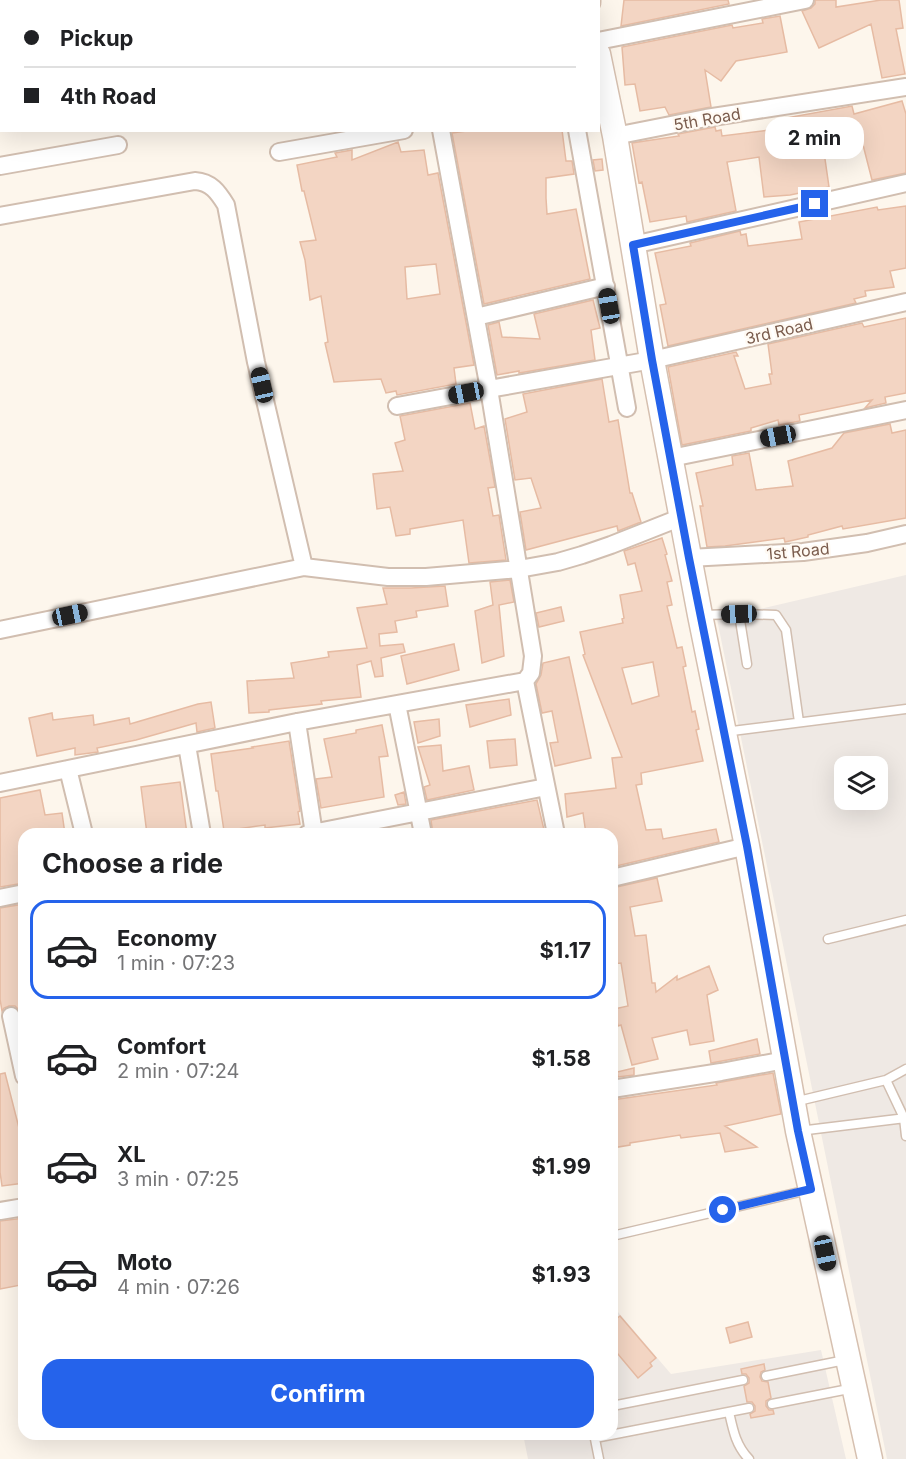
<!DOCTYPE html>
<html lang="en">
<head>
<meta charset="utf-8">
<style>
	body { margin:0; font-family:Inter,sans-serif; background:#f2f2f2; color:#202124; height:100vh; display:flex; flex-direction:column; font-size:22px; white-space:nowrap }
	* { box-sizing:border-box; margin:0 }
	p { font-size:20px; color:#757577 }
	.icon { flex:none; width:33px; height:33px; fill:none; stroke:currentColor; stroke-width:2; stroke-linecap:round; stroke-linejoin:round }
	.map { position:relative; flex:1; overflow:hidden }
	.details { position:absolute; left:18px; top:828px; width:600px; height:612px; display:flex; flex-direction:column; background:#fff; border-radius:18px; box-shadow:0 6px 24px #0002 }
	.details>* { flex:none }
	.hud { position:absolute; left:0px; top:0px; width:600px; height:132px; box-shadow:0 6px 24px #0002; display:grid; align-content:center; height:132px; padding:0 24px; background:#fff }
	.fabs { position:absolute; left:834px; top:756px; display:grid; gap:12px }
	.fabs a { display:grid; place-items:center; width:54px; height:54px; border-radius:12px; background:#fff; box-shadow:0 6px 24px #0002; font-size:30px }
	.end { position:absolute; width:27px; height:27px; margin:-14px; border:8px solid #2563eb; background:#fff; box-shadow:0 0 0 3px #fff }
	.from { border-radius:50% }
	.bubble { position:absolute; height:42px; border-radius:18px; background:#fff; box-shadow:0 6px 24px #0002; font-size:20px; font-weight:700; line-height:42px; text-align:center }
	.car { position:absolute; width:18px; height:36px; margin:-18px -9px; border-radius:8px; box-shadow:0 0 4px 2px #0007; background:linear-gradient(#222 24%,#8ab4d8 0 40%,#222 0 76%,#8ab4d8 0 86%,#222 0) }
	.hud b { display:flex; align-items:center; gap:21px; height:57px; font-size:22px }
	.hud b+b { border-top:2px solid #e0e0e0 }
	.hud i { width:15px; height:15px; background:#202124 }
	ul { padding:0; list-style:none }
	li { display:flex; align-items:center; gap:18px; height:99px; margin:0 12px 9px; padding:0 12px; border:3px solid transparent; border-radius:18px }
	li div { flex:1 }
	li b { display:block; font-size:22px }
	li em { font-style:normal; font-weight:700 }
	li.current { border-color:#2563eb }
	li>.icon { width:54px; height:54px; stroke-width:1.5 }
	h2 { padding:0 24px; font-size:27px; line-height:72px }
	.button { display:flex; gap:12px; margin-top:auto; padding:12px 24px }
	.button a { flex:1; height:69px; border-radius:18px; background:#2563eb; color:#fff; font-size:24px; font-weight:700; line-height:69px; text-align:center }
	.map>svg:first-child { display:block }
	.industrial { fill:#efe9e4; fill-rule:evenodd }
	.green { fill:#d8ecc9 }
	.building { fill:#f3d5c3; stroke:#e6bba3; stroke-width:1.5; fill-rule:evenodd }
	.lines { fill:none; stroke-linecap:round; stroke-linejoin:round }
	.service-casing { stroke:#d1beb0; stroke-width:11 }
	.minor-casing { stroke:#d1beb0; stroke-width:20 }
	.secondary-casing { stroke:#d6c0b0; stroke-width:27 }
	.service { stroke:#fff; stroke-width:8 }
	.minor { stroke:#fff; stroke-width:16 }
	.secondary { stroke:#fff; stroke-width:24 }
	.route { stroke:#2563eb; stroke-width:8 }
	.labels { text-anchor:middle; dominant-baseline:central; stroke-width:4.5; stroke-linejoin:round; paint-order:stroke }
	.street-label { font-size:16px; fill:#7a5c4d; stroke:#fffaf3 }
</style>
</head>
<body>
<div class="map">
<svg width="906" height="1459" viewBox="0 0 906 1459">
	<rect width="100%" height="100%" fill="#fdf6ec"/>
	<path class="industrial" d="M906,575V1459H887L717,619ZM844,766H878V800H844Z
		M612,1305L671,1374L821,1350L846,1459H528L523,1434H612Z"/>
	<path class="green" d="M181,0H540V1L181,2Z"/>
	<path class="building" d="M624,0H728L729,4L621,26Z
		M815,0H836V7L881,0H899L903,28L896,29L905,74L882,78L871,24L819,48L802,11L811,8L815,4Z
		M780,16L787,52L736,61L721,81L705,70L711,107L669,115L665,107L640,111L635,84L625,85L622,47L732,25L733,28L763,23L762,19Z
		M902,101L906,114V173L872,180L861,137L832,139L833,143L823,145L829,187L790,195L764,197L759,157L727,162L736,211L687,222L686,216L650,222L642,182L639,183L632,143L679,136L678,134L715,127L716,131L721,130L722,136L777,129L775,120L852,106L854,114Z
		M474,130H562L566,161H572L574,174L546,178V198L547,214L576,209L590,279L484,304L452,133Z
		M398,142L401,152L424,150L428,175L438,173L474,365L454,368L456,384L397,395L396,391L386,393L381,379L334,382L325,343L328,342L321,296L310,300L305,260L300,242L316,240L304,191H302L297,165L337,157L335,153L352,150V160ZM436,264L440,294L407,299L405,267Z
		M602,159L603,170L595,171L593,160Z
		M906,206V268L890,271L894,287L865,291L866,296L854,299L856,303L668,346L660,305L666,304L655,253L691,246L690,243L740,231L741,235L746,234L748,246L802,239L799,222L877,207L878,210Z
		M593,300L600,328L591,330L595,360L519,373V371L497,375L488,325L499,322L502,337L540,339L534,314Z
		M906,318V393L885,397L886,403L865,408L872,400L799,415L800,421L779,425L778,420L751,428V431L682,445L668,367L736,352L738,356H734L745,389L771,384L769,374H772L768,344L862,323L864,327Z
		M602,379L609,422L618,420L630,493H632L641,522L618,531L617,526L526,550L520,512L541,508L531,478L515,480L505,419L527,412L523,394Z
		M470,403L475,429L484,426L495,487L488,488L493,516L499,515L506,560L469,563L463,520L410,529V534L396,536L390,507L377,509L373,474L403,471L395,443L405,440L400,416Z
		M890,424L892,433L906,430V518L843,529L842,526L808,535V537L785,542L784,538L725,546L707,547L700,506H703L696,473L733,465L732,456L749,453L756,490L793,486L788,461L832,448L844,433Z
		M662,538L667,554L665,555L672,581L667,582L672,605L667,606L677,648L682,647L686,666L683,667L692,712L695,711L699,729L696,730L703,761L641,773L642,784L636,785L646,830L661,829L663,839L716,829L719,842L612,867V834H586L583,813L567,817L565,794L616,788L612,758L622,757L583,655L585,654L580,632L623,623L622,619L624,618L620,595L642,591L635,563L628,565L624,551ZM653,662L659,696L632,704L622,668Z
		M510,580L514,602L499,605L504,656L482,663L475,611L493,605L490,582Z
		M445,586L448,606L416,611L417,617L395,621L397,632L379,634L380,646L403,644L405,652L381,658L383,676L375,677L371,661L357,665L361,697L321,701L322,704L269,710V712L249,713L247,681L294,678L291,663L329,657L328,652L367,648L357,608L387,604L383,588H411Z
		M561,607L564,621L539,627L536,613Z
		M454,644L459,670L407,684L401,656Z
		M569,657L591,758L555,766L550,743L558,742L552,711L542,713L536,684L541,675L543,663Z
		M509,699L511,715L470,727L466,705Z
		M211,702L215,728L197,732L196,723L136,740L97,748L98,752L75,755V748L37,756L29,718L52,713L53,720L93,715L94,725L129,718L130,724L198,704Z
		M439,719L440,736L418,743L414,722Z
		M382,725L388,756L379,757L384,797L321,808L316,779L332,777L324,739L356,733V730Z
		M515,739L517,765L490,768L487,741Z
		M289,741L300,811L298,812L300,824L265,828V825L224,831L218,791H216L211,754L253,748L252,747Z
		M441,745L443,771L469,766L474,790L427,800L424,787L430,785L418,747Z
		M180,782L187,834H147L141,787Z
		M40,790L45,815L62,813L65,834H24V883L0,887V798Z
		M404,792L406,804L398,805L395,795Z
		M537,800L545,834H433L431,820Z
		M657,878L662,901L630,907L635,936L646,935L652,983H655L656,992L677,976V980L709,966L718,990L707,995L714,1041L690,1045L687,1030L652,1038L658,1059L632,1065L621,1025L618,1026L614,1009L628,1006L621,963L612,964V888Z
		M24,904V1012H21L15,1006H9L4,1008L2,1011L0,999V908Z
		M757,1039L760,1054L711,1063L709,1051Z
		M634,1068V1075L618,1077L617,1072Z
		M5,1073L20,1132H22L24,1144V1183L2,1186L0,1172V1074Z
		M773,1073L781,1114L725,1126L757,1147L725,1152L720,1133L681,1138L680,1135L630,1143V1145L612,1148V1100L717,1085L716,1083Z
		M24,1218V1282H21V1285L0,1289V1221Z
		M620,1316L656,1358L650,1363L652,1366L638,1378L612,1347V1322Z
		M748,1322L752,1337L730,1343L726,1328Z
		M764,1364L765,1370L761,1372L760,1377L762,1381L768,1382L771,1398L766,1401V1406L769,1410H773L774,1414L751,1418L750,1414L755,1411V1406L752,1402H747L744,1386L749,1383V1378L746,1374H742L741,1369Z"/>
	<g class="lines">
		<defs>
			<path id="service" d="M739,614L747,664
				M701,615L739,614L776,615L786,630L799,722
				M724,732L906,709
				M828,939L906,920
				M886,1080L904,1118L906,1136
				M794,1102L886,1080L906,1069
				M799,1131L906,1118
				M612,1236L808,1190
				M766,1376L845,1360
				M772,1404L854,1388
				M612,1406L743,1380
				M729,1412C733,1430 736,1446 749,1459
				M594,1434L599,1459
				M595,1438L749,1408"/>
			<path id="minor" d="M598,41L805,0
				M441,130L489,389L533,656L531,673L525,681
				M577,130L627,408
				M615,136L706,118L906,87
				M279,152L404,130
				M0,166L118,145
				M0,216L195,181C211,182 218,192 226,205L256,362L304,567L388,577H426L519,569L558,562L582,555L611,545L682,517
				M633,245L906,183
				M476,317L606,286
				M397,406L489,389L652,360L906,302
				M671,458L906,410
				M689,558L803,552L867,543L906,534
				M0,630L304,567
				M397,704L423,834
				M297,722L314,834
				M187,745L202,834
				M68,769L84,834
				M0,783L297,722L525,681L556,834
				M307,834L546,787
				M612,878L747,846
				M0,898L24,893
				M11,1016L24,1076
				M612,1089L721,1072L785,1060
				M0,1211L24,1207"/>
			<path id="secondary" d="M588,0V2
				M598,54L615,136L652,360L700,615L747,846L798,1131L870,1459"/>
		</defs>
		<use href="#service" class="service-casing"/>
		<use href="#minor" class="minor-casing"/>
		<use href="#secondary" class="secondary-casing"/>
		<use href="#service" class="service"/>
		<use href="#minor" class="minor"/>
		<use href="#secondary" class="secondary"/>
	</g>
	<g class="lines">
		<path class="route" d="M723,1210L811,1189L798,1131L747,846L689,558L652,360L633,245L815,204"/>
	</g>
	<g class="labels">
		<g class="street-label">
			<text transform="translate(707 119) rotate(-10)">5th Road</text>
			<text transform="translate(779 331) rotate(-13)">3rd Road</text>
			<text transform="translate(798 551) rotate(-5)">1st Road</text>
		</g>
	</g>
</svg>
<div class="fabs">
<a><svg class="icon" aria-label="layers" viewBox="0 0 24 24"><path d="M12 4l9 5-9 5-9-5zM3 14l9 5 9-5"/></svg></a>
</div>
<i class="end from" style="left:723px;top:1210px"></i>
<i class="end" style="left:815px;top:204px"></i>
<div class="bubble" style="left:765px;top:117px;width:99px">2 min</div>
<i class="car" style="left:609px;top:306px;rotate:350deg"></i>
<i class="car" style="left:262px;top:385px;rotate:347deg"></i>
<i class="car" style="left:466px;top:393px;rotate:259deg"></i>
<i class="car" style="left:778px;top:436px;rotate:259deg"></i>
<i class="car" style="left:739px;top:614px;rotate:268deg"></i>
<i class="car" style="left:70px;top:615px;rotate:78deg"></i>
<i class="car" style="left:825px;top:1253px;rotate:168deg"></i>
<div class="hud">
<b><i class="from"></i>Pickup</b>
<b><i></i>4th Road</b>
</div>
<section class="details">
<h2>Choose a ride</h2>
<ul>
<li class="current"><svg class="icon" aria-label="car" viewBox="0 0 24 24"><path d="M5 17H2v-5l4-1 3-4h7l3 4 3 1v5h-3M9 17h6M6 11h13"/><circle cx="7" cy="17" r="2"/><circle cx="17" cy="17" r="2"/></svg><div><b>Economy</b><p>1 min · 07:23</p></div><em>$1.17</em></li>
<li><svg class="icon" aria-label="car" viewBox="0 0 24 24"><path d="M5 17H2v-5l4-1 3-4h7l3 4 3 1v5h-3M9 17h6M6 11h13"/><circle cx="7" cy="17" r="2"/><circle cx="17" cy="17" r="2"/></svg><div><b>Comfort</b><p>2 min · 07:24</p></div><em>$1.58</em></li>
<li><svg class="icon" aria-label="car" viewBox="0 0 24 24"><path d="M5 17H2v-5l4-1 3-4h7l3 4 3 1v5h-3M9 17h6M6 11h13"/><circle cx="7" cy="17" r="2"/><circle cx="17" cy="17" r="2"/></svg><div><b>XL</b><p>3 min · 07:25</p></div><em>$1.99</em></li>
<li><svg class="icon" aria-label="car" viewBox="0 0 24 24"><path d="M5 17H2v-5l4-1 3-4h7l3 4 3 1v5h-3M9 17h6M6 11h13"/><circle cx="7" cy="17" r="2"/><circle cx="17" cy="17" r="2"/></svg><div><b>Moto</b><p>4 min · 07:26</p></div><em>$1.93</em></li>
</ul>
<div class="button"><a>Confirm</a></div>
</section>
</div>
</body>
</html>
